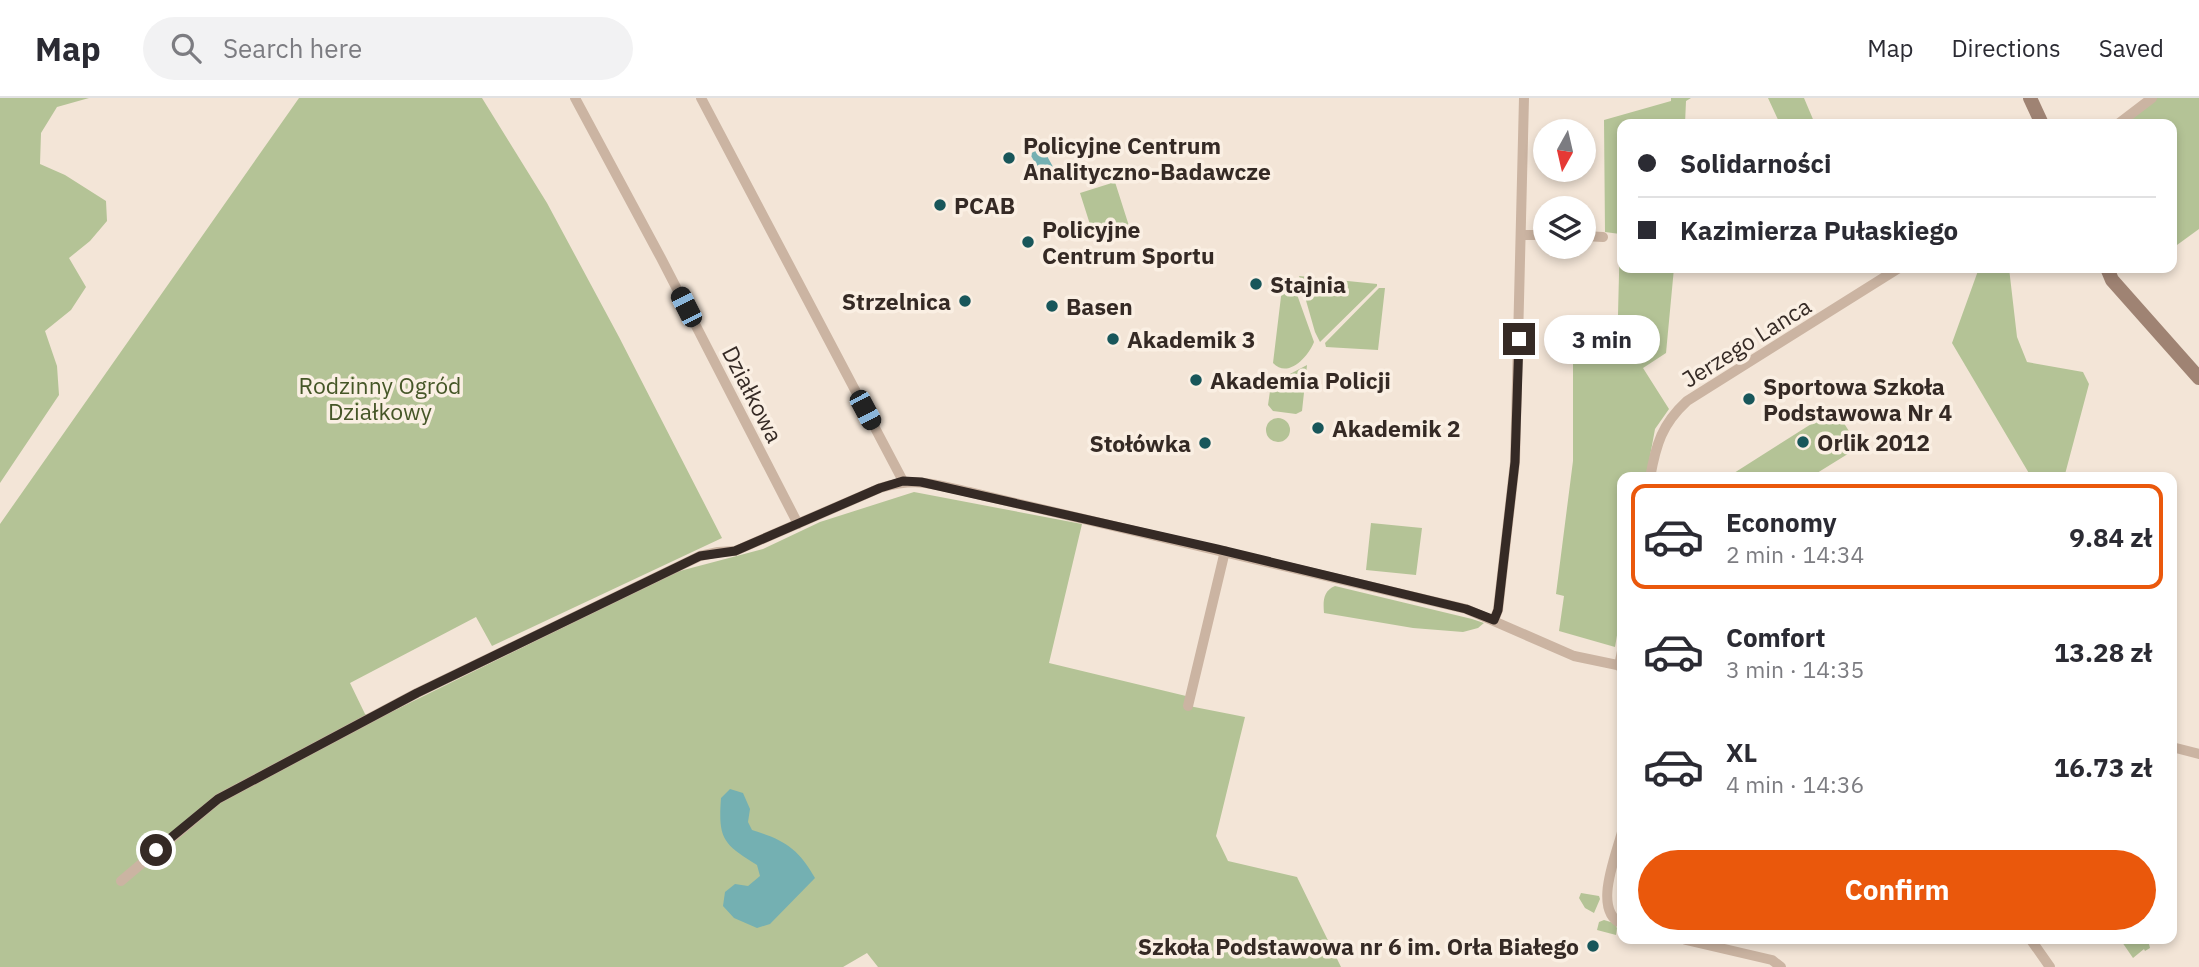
<!DOCTYPE html>
<html lang="en">
<head>
<meta charset="utf-8">
<style>
	body { margin:0; font-family:"IBM Plex Sans",sans-serif; background:#f2f2f3; color:#2b2b33; height:100vh; display:flex; flex-direction:column; font-size:26px; white-space:nowrap }
	* { box-sizing:border-box; margin:0 }
	p { font-size:23px; color:#7c7c81 }
	.icon { flex:none; width:38px; height:38px; fill:none; stroke:currentColor; stroke-width:2; stroke-linecap:round; stroke-linejoin:round }
	.map { position:relative; flex:1; overflow:hidden }
	.panel { position:absolute; left:1617px; top:374px; width:560px; height:472px; display:flex; flex-direction:column; background:#fff; border-radius:14px; box-shadow:0 4px 10px #0003 }
	.panel>* { flex:none }
	.top-card { position:absolute; left:1617px; top:21px; width:560px; height:154px; border-radius:14px; box-shadow:0 4px 10px #0003; display:grid; align-content:center; height:154px; padding:0 21px; background:#fff }
	.needle { width:46px; rotate:188deg }
	.controls { position:absolute; left:1533px; top:21px; display:grid; gap:14px }
	.controls a { display:grid; place-items:center; width:63px; height:63px; border-radius:50%; background:#fff; box-shadow:0 4px 10px #0003; font-size:35px }
	.end { position:absolute; width:32px; height:32px; margin:-16px; border:9px solid #352a25; background:#fff; box-shadow:0 0 0 4px #fff }
	.from { border-radius:50% }
	.bubble { position:absolute; height:49px; border-radius:24px; background:#fff; box-shadow:0 4px 10px #0003; font-size:23px; font-weight:800; line-height:49px; text-align:center }
	.car { position:absolute; width:21px; height:42px; margin:-21px -10px; border-radius:9px; box-shadow:0 0 5px 2px #0007; background:linear-gradient(#222 24%,#8ab4d8 0 40%,#222 0 76%,#8ab4d8 0 86%,#222 0) }
	.top-card b { display:flex; align-items:center; gap:24px; height:66px; font-size:26px }
	.top-card b+b { border-top:2px solid #e1e1e2 }
	.top-card i { width:18px; height:18px; background:#2b2b33 }
	ul { padding:12px 0 0; list-style:none }
	li { display:flex; align-items:center; gap:21px; height:105px; margin:0 14px 10px; padding:0 7px; border:4px solid transparent; border-radius:14px }
	li div { flex:1 }
	li b { display:block; font-size:26px }
	li em { font-style:normal; font-weight:800 }
	li.on { border-color:#ea580c }
	li>.icon { width:63px; height:63px; stroke-width:1.5 }
	.primary-button { display:flex; gap:14px; margin-top:auto; padding:14px 21px }
	.primary-button a { flex:1; height:80px; border-radius:42px; background:#ea580c; color:#fff; font-size:28px; font-weight:800; line-height:80px; text-align:center }
	header { display:flex; align-items:center; gap:42px; box-sizing:border-box; height:98px; padding:0 35px; background:#fff; border-bottom:2px solid #e1e1e2 }
	header strong { font-size:33px }
	nav { display:flex; gap:38px; margin-inline-start:auto; font-size:24px }
	.search { width:490px; height:63px; background:#f2f2f3; display:flex; align-items:center; gap:18px; box-sizing:border-box; padding:0 24px; border-radius:38px; color:#7c7c81; font-size:26px }
	.map>svg:first-child { display:block }
	.green { fill:#b4c396 }
	.water { fill:#74b0b2 }
	.lines { fill:none; stroke-linecap:round; stroke-linejoin:round }
	.street { stroke:#cbb4a2; stroke-width:10 }
	.secondary { stroke:#9f8373; stroke-width:14 }
	.route { stroke:#352a25; stroke-width:9 }
	.poi-dot { fill:#18565a; stroke:#faefe3; stroke-width:2.5 }
	.labels { text-anchor:middle; dominant-baseline:central; stroke-width:7; stroke-linejoin:round; paint-order:stroke }
	.poi-label { font-size:23px; font-weight:bold; fill:#352a25; stroke:#faefe3; text-anchor:start }
	.street-label { font-size:23px; fill:#352a25; stroke:#faefe3 }
	.park-label { font-size:23px; fill:#455627; stroke:#faefe3 }
</style>
</head>
<body>
<header>
<strong>Map</strong>
<div class="search"><svg class="icon" aria-label="search" viewBox="0 0 24 24"><circle cx="10" cy="10" r="6"/><path d="M15 15l6 6"/></svg>Search here</div>
<nav><a>Map</a><a>Directions</a><a>Saved</a></nav>
</header>
<div class="map">
<svg width="2199" height="869" viewBox="0 0 2199 869">
	<rect width="100%" height="100%" fill="#f3e5d7"/>
	<path class="green" d="M0,0H89L57,9L41,35L40,66L65,77L106,103L107,123L90,143L69,160L86,189L71,212L45,233L57,268L59,297L0,385Z
		M299,0H482L547,105L619,239L722,440L492,548L476,519L350,585L365,616L375,622L676,474L763,451L820,424L914,394L1082,426L1049,565L1186,598L1184,607L1245,619L1216,738L1228,763L1297,779L1341,869H878L867,855L843,869H0V426Z
		M1671,0H1691L1686,3L1685,26H1622V170H1674L1666,255L1643,270L1669,311L1655,331L1646,380H1622V508L1615,549L1559,533L1564,498L1556,496L1573,363V257H1617L1620,136L1605,134L1604,22L1671,3Z
		M1768,0H1804L1815,26H1780Z
		M2156,0H2199V131L2177,147L2172,142V26H2122Z
		M1115,84L1129,128L1094,139L1080,95Z
		M1979,170H2009L2017,239L2027,264L2083,274L2089,286L2064,380H2040L2030,377L1952,245Z
		M1290,177L1314,244C1308,259 1288,281 1273,265L1283,182Z
		M1299,178L1377,186V188L1320,244L1315,234Z
		M1379,190H1385L1378,252L1326,249L1325,245Z
		M1307,267L1302,313L1296,316L1273,313L1268,307L1271,286Z
		M1835,311L1859,349L1809,380H1737L1734,375Z
		M1266 332a12 12 0 1 1 24 0a12 12 0 1 1-24 0Z
		M1371,425L1422,430L1416,477L1366,472Z
		M1335,488L1472,521L1484,525L1478,530L1463,534L1413,530L1324,515C1323,503 1323,493 1335,488Z
		M1581,795L1599,798L1600,801L1594,815L1585,810L1579,800Z
		M1604,822L1614,825L1617,830L1616,837L1597,832L1599,824Z
		M2116,842H2148L2150,850L2145,853L2144,851L2133,860L2122,844Z"/>
	<path class="water" d="M1042,49L1057,76L1045,82L1030,56Z
		M730,691L743,695L750,711L748,724L752,732C784,742 798,750 815,780L770,826L757,830L734,820L723,808L725,794L735,786L748,788L760,778L757,767C723,746 718,741 721,700Z"/>
	<g class="lines">
		<path class="street" d="M575,0L661,160L798,426
			M701,0L903,383
			M2118,26L2152,0
			M1521,137H1545
			M1584,138L1603,139
			M1650,380C1656,346 1662,326 1687,303L1899,170
			M1494,522L1498,512L1515,364L1524,0
			M1619,568L1622,553
			M1188,608L1225,453
			M2172,649L2199,656
			M1622,734C1616,758 1592,813 1622,826
			M121,783L218,701L417,595L700,458L718,454L735,453L880,390C918,379 932,386 969,394L1466,511L1574,558L1622,568
			M1686,842L1772,862L1781,869
			M2031,842L2050,869"/>
		<path class="secondary" d="M2030,0L2042,26
			M2107,170L2112,182L2199,280"/>
	</g>
	<g class="lines">
		<path class="route" d="M156,752L218,701L417,595L700,458L735,453L880,390L903,383L921,384L1217,451L1466,511L1494,522L1498,512L1515,364L1519,241"/>
	</g>
	<g class="poi-dot">
		<circle cx="1009" cy="60" r="7"/>
		<circle cx="940" cy="107" r="7"/>
		<circle cx="1028" cy="144" r="7"/>
		<circle cx="1256" cy="186" r="7"/>
		<circle cx="965" cy="203" r="7"/>
		<circle cx="1052" cy="208" r="7"/>
		<circle cx="1113" cy="241" r="7"/>
		<circle cx="1196" cy="282" r="7"/>
		<circle cx="1749" cy="301" r="7"/>
		<circle cx="1318" cy="330" r="7"/>
		<circle cx="1803" cy="344" r="7"/>
		<circle cx="1205" cy="345" r="7"/>
		<circle cx="1593" cy="848" r="7"/>
	</g>
	<g class="labels">
		<g class="poi-label">
			<text x="1023" y="47">Policyjne Centrum<tspan x="1023" dy="26">Analityczno-Badawcze</tspan></text>
			<text x="954" y="107">PCAB</text>
			<text x="1042" y="131">Policyjne<tspan x="1042" dy="26">Centrum Sportu</tspan></text>
			<text x="1270" y="186">Stajnia</text>
			<text x="951" y="203" text-anchor="end">Strzelnica</text>
			<text x="1066" y="208">Basen</text>
			<text x="1127" y="241">Akademik 3</text>
			<text x="1210" y="282">Akademia Policji</text>
			<text x="1763" y="288">Sportowa Szkoła<tspan x="1763" dy="26">Podstawowa Nr 4</tspan></text>
			<text x="1332" y="330">Akademik 2</text>
			<text x="1817" y="344">Orlik 2012</text>
			<text x="1191" y="345" text-anchor="end">Stołówka</text>
			<text x="1579" y="848" text-anchor="end">Szkoła Podstawowa nr 6 im. Orła Białego</text>
		</g>
		<g class="street-label">
			<text transform="translate(1746 244) rotate(-32)">Jerzego Lanca</text>
			<text transform="translate(753 296) rotate(63)">Działkowa</text>
		</g>
		<g class="park-label">
			<text x="380" y="287">Rodzinny Ogród<tspan x="380" dy="26">Działkowy</tspan></text>
		</g>
	</g>
</svg>
<div class="controls">
<a><svg class="needle" viewBox="-14 -14 28 28"><path d="M0-13l5 13h-10z" fill="#e53935"/><path d="M0 13l5-13h-10z" fill="#7c7c81"/></svg></a>
<a><svg class="icon" aria-label="layers" viewBox="0 0 24 24"><path d="M12 4l9 5-9 5-9-5zM3 14l9 5 9-5"/></svg></a>
</div>
<i class="end from" style="left:156px;top:752px"></i>
<i class="end" style="left:1519px;top:241px"></i>
<div class="bubble" style="left:1544px;top:217px;width:116px">3 min</div>
<i class="car" style="left:686px;top:209px;rotate:333deg"></i>
<i class="car" style="left:865px;top:312px;rotate:152deg"></i>
<div class="top-card">
<b><i class="from"></i>Solidarności</b>
<b><i></i>Kazimierza Pułaskiego</b>
</div>
<section class="panel">
<ul>
<li class="on"><svg class="icon" aria-label="car" viewBox="0 0 24 24"><path d="M5 17H2v-5l4-1 3-4h7l3 4 3 1v5h-3M9 17h6M6 11h13"/><circle cx="7" cy="17" r="2"/><circle cx="17" cy="17" r="2"/></svg><div><b>Economy</b><p>2 min · 14:34</p></div><em>9.84 zł</em></li>
<li><svg class="icon" aria-label="car" viewBox="0 0 24 24"><path d="M5 17H2v-5l4-1 3-4h7l3 4 3 1v5h-3M9 17h6M6 11h13"/><circle cx="7" cy="17" r="2"/><circle cx="17" cy="17" r="2"/></svg><div><b>Comfort</b><p>3 min · 14:35</p></div><em>13.28 zł</em></li>
<li><svg class="icon" aria-label="car" viewBox="0 0 24 24"><path d="M5 17H2v-5l4-1 3-4h7l3 4 3 1v5h-3M9 17h6M6 11h13"/><circle cx="7" cy="17" r="2"/><circle cx="17" cy="17" r="2"/></svg><div><b>XL</b><p>4 min · 14:36</p></div><em>16.73 zł</em></li>
</ul>
<div class="primary-button"><a>Confirm</a></div>
</section>
</div>
</body>
</html>
